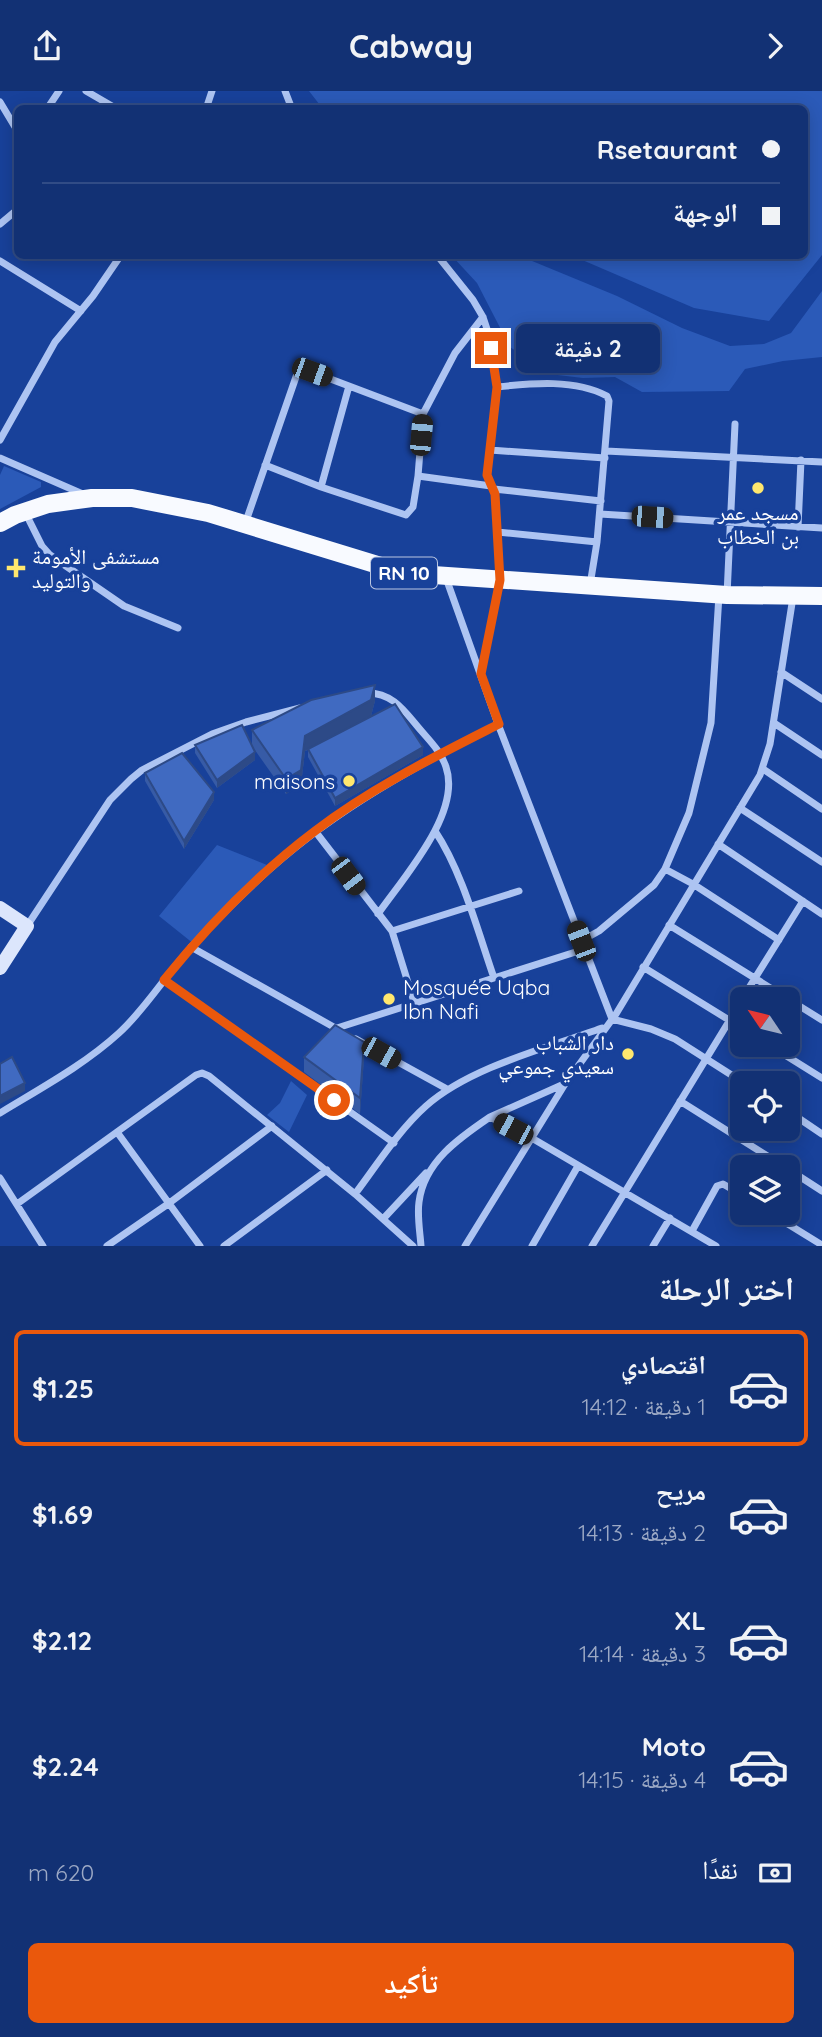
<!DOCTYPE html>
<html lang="ar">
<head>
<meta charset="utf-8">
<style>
	body { margin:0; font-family:Quicksand,"Noto Naskh Arabic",sans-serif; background:#1f3d7c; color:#f1f3f6; direction:rtl; height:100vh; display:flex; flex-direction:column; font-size:26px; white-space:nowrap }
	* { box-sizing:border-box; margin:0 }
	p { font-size:23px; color:#9ca9c5 }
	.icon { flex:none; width:38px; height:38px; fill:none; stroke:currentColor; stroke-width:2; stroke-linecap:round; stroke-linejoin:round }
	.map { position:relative; height:1155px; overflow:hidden; direction:ltr }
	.side { display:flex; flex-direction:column; background:#123174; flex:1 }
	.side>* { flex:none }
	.banner { position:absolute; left:14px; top:14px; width:794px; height:154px; border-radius:10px; box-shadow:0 4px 18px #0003,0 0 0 2px #314c86; direction:rtl; display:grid; align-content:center; height:154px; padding:0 28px; background:#123174 }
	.needle { width:46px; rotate:305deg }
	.controls { position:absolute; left:730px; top:896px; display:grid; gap:14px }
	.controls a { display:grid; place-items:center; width:70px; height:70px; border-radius:10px; background:#123174; box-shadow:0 4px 18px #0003,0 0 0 2px #314c86; font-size:35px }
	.end { position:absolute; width:32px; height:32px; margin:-16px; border:9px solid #ea580c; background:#fff; box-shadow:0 0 0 4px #fff }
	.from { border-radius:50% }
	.bubble { position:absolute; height:49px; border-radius:10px; background:#123174; box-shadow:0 4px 18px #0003,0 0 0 2px #314c86; font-size:23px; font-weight:800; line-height:49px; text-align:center; direction:rtl }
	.car { position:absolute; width:21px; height:42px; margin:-21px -10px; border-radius:9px; box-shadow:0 0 5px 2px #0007; background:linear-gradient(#222 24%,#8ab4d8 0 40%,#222 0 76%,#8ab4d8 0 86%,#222 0) }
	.banner b { display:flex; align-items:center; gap:24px; height:66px; font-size:26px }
	.banner b+b { border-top:2px solid #314c86 }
	.banner i { width:18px; height:18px; background:#f1f3f6 }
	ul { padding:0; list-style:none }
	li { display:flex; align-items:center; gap:21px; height:116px; margin:0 14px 10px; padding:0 14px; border:4px solid transparent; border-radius:10px }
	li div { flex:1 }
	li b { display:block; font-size:26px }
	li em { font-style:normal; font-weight:800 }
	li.current { border-color:#ea580c }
	li>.icon { width:63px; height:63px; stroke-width:1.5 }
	h2 { padding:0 28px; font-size:32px; line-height:84px }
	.pay { display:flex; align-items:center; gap:18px; height:77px; padding:0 28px; font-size:26px }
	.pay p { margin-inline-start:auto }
	.primary-button { display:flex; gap:14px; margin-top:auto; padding:14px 28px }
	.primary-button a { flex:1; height:80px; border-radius:10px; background:#ea580c; color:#fff; font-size:28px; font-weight:800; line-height:80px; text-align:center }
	header { display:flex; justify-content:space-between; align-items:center; height:91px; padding:0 28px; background:#123174; font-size:32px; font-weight:800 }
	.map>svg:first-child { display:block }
	.green { fill:#2b5ab8 }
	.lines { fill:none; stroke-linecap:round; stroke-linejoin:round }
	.street { stroke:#adc4f2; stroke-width:7 }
	.secondary { stroke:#dce6fc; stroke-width:14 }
	.primary { stroke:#f8faff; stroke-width:18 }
	.wall { fill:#375ba6 }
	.shaded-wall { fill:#2d4a87 }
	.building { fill:#406ac1; stroke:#2d4a87; stroke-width:2 }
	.route { stroke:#ea580c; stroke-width:9 }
	.poi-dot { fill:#ffe76e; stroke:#18419a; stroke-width:2.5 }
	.labels { text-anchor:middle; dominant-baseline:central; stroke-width:7; stroke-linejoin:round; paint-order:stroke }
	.shield { fill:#18419a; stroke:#bac6e1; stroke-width:2 }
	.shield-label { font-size:19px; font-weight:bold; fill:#fff }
	.poi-label { font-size:21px; fill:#fff; stroke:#18419a; text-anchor:start }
</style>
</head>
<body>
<header><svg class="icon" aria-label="forward" viewBox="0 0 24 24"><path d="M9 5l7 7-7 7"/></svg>Cabway<svg class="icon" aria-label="share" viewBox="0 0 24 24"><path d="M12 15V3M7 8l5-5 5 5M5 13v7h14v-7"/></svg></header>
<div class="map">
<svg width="822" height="1155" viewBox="0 0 822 1155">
	<rect width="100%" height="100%" fill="#18419a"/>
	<path class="green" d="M309,0H822V164L769,230L694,217L573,165L805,164V18H323Z
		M452,165H520L617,205L682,237L730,255L764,253L791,242L822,200V266L783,270L745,278L729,300L642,301L615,286L583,287L549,283L510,256L477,192Z
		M4,375L41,391V396L0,418V384Z
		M217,754L267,774L217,824L194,853L159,825Z
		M291,990L307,1004L289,1041L267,1024L280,1012Z"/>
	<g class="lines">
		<path class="street" d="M86,0L117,18
			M285,0L292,18
			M0,11L18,41
			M47,18L59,0
			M206,18L212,0
			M0,133L18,118
			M437,164L473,209L483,226L487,238L497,296L487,384L495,403L500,489L481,582
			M0,170L81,220
			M497,296C533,292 575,288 607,305L609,310L597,451L590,494
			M0,349L55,251L93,205L121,164
			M490,359L605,367
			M606,360L822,371
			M0,367L85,404
			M265,374L321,396L406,424L413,416L418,385L491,395
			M418,385L423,323
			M321,396L349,295
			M494,398L601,410
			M25,421L42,455L50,464L124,515L178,537
			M600,423L822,437
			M245,433L297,283L301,280L312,281L423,323L455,262L483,226
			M798,436L801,369
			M497,441L597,451
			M446,487L498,633L612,928L651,938L675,948L744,992
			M727,504L735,333
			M781,581L822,608
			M367,602C392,602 403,618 418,636C428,648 441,660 446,676C462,722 403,787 378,823
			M774,632L822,664
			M763,678L822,718
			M740,717L822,771
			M315,740L392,840L519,800
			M435,740C462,780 478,841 494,887
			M718,753L822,823
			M665,778L693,793L779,849
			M669,834L822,929
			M27,835L110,709L131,688L142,679L212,643L246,631L300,617
			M392,840L414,911
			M581,850L599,840L654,794L665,778L689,722L711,632L719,504
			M191,856L339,939
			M643,876L742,937
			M164,889L394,1052
			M742,908L803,810
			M337,937L585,858
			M356,948L447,998
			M769,954L822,987
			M680,1010L785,1076
			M788,1020L822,1043
			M0,1022C41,997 84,974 119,942C141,922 158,896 177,873C205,839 238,807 270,778C338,717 418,674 498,633
			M490,1026L564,993
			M117,1041L200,1155
			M788,1078L822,1100
			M0,1087L43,1155
			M355,1103C377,1074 398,1040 426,1015C470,976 547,957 602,937
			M17,1113L196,984L202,982L209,985L355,1103L413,1155
			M770,1122L822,1154
			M383,1128L426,1082
			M692,1140L717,1095L723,1093L742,1104
			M107,1155L168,1113L272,1035
			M224,1155L327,1079
			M421,1155C420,1141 417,1125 419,1111C424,1071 459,1047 490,1026L530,1046L716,1155
			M465,1155L565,993L616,923L760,684L770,653L793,506
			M532,1155L578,1075
			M592,1155L742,909
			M653,1155L670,1127"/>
		<path class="secondary" d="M0,817L27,835L0,877"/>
		<path class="primary" d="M0,432L15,424L48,413L92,407H132L208,422L404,482L727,504L822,505"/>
	</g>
	<path class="wall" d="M375,610L371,625L331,646L423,664L335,715L308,666V659L305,660L301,694L286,703L252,655V639Z
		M195,654L255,669L217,697L195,662Z
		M145,682L214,709L184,758L145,690Z
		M304,966L364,967L360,1023L304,981Z"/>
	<path class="shaded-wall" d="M375,594V610L371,625L305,660L301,694L286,703V688L305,645Z
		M423,656V664L335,715V707Z
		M255,661V669L217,697V689Z
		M214,701V709L184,758V750Z
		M364,951V967L360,1023V1007Z
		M25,992V1000L0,1013V1005Z"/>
	<path class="building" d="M375,594L371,609L305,645L301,679L286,688L252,639L311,609Z
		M395,613L423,656L335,707L308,658Z
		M242,634L255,661L217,689L195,654Z
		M182,662L214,701L184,750L145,682Z
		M335,934L364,951L360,1007L304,966Z
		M12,966L25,992L0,1005V973Z"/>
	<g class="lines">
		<path class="route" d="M334,1009L164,889C208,835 259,782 315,740C371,697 436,665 499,633L481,583L500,489L495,403L487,384L497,296L491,257"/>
	</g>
	<g class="poi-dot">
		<circle cx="758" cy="397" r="7"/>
		<path d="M12.5 466.5h7v7h7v7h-7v7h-7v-7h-7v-7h7z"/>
		<circle cx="349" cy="690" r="7"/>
		<circle cx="389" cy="908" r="7"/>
		<circle cx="628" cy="963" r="7"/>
	</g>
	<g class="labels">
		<rect class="shield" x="371" y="466.5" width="66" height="31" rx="5"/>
		<g class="shield-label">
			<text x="404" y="482">RN 10</text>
		</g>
		<g class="poi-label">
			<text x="758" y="421" text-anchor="middle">مسجد عمر<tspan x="758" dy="24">بن الخطاب</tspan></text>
			<text x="32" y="465">مستشفى الأمومة<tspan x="32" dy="24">والتوليد</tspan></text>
			<text x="335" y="690" text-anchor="end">maisons</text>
			<text x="403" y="896">Mosquée Uqba<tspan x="403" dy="24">Ibn Nafi</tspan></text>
			<text x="614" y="951" text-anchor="end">دار الشباب<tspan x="614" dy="24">سعيدي جموعي</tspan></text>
		</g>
	</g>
</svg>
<div class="controls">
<a><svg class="needle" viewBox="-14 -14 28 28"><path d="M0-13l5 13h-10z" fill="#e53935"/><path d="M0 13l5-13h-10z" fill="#9ca9c5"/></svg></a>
<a><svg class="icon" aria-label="locate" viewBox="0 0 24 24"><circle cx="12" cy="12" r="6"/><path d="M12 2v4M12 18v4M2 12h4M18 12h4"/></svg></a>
<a><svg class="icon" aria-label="layers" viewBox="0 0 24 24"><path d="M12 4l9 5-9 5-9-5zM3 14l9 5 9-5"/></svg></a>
</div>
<i class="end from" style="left:334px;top:1009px"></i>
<i class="end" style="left:491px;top:257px"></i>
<div class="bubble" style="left:516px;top:233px;width:144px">2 دقيقة</div>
<i class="car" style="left:312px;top:281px;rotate:110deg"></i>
<i class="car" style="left:421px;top:344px;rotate:5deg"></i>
<i class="car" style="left:652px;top:426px;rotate:94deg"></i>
<i class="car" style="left:348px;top:785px;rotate:143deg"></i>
<i class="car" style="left:581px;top:850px;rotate:339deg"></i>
<i class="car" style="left:381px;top:962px;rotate:119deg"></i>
<i class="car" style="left:513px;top:1038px;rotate:298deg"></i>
<div class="banner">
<b><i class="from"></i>Rsetaurant</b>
<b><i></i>الوجهة</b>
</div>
</div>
<section class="side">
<h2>اختر الرحلة</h2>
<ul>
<li class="current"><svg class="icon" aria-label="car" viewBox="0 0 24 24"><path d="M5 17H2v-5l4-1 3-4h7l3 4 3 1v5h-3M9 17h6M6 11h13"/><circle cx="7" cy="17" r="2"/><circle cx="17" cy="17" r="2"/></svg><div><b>اقتصادي</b><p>1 دقيقة · 14:12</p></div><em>$1.25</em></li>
<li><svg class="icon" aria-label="car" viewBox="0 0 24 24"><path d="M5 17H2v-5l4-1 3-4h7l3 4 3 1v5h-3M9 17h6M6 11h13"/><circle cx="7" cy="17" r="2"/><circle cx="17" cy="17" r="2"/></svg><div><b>مريح</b><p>2 دقيقة · 14:13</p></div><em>$1.69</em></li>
<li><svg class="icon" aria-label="car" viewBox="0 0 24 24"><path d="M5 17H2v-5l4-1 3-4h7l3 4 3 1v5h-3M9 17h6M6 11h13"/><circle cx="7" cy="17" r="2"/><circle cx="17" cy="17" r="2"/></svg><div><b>XL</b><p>3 دقيقة · 14:14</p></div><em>$2.12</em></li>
<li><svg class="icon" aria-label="car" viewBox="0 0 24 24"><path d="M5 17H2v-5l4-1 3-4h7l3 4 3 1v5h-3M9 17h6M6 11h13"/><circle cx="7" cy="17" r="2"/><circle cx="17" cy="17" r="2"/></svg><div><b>Moto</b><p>4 دقيقة · 14:15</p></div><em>$2.24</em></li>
</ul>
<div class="pay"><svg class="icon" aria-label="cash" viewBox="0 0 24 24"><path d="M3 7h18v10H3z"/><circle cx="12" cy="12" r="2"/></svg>نقدًا<p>620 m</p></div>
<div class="primary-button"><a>تأكيد</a></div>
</section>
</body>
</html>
